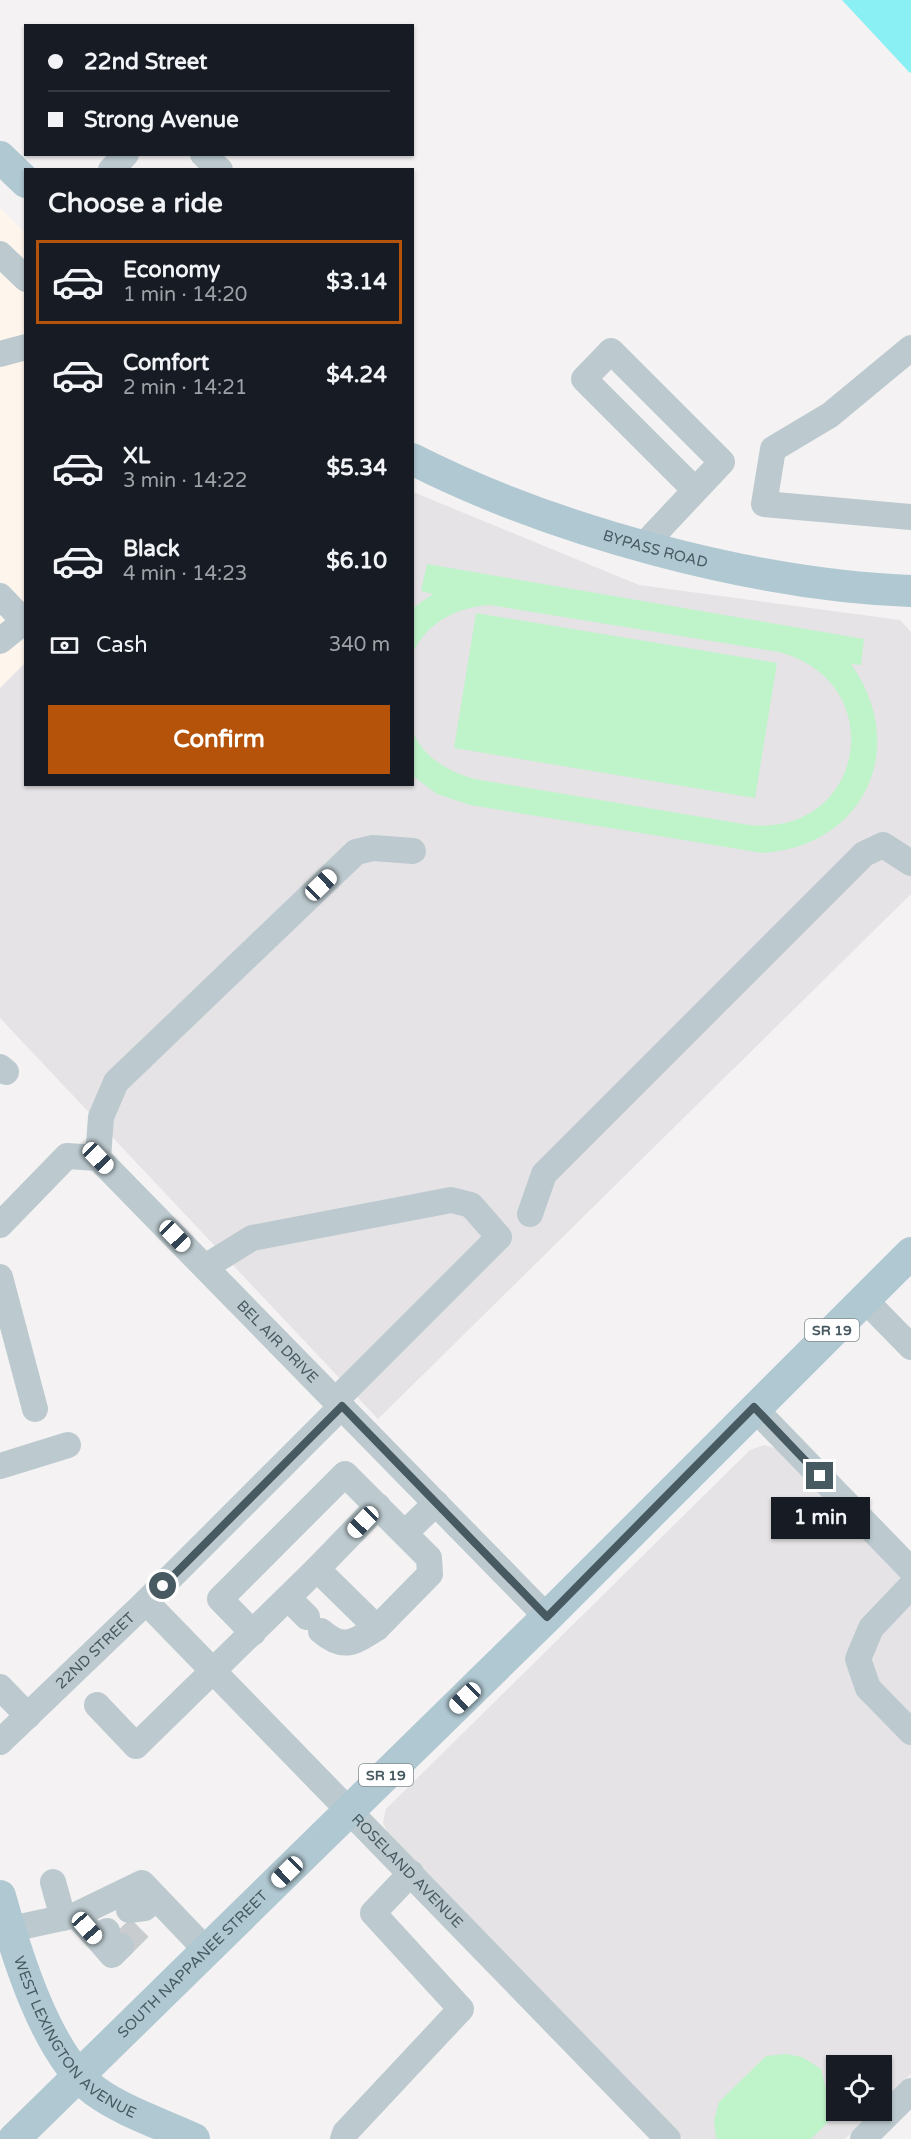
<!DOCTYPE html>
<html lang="en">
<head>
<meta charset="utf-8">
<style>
	body { margin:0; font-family:"Varela Round",sans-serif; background:#20242c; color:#f1f3f6; height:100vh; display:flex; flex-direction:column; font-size:22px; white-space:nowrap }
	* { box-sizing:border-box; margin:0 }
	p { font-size:20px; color:#9ea1a6 }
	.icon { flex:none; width:33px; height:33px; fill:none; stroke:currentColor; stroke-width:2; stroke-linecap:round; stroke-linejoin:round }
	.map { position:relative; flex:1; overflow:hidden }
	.sheet { position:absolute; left:24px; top:168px; width:390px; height:618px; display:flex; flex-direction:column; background:#171b24; border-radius:0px; box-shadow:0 2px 4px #0004 }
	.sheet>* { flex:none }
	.top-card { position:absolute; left:24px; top:24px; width:390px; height:132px; border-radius:0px; box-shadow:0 2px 4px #0004; display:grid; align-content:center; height:132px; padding:0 24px; background:#171b24 }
	.fabs { position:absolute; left:826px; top:2055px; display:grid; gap:12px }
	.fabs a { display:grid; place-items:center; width:66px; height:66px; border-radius:0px; background:#171b24; box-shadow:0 2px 4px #0004; font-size:30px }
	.end { position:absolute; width:27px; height:27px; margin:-14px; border:8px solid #485a61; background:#fff; box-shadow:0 0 0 3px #fff }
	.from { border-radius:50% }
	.bubble { position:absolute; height:42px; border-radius:0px; background:#171b24; box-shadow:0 2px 4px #0004; font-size:20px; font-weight:800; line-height:42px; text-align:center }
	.car { position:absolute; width:18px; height:36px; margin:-18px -9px; border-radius:8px; box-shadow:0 0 4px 2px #0007; background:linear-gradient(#fff 24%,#345 0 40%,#fff 0 76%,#345 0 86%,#fff 0) }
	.top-card b { display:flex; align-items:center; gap:21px; height:57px; font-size:22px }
	.top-card b+b { border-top:2px solid #363941 }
	.top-card i { width:15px; height:15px; background:#f1f3f6 }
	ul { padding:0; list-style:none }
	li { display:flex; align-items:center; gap:18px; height:84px; margin:0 12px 9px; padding:0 12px; border:3px solid transparent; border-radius:0px }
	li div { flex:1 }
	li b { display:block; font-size:22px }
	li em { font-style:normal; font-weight:800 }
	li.current { border-color:#b45309 }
	li>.icon { width:54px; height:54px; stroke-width:1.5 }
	h2 { padding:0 24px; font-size:27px; line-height:72px }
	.pay { display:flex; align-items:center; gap:15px; height:66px; padding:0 24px; font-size:22px }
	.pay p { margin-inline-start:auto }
	.button { display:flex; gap:12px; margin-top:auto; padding:12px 24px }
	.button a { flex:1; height:69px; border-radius:0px; background:#b45309; color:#fff; font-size:24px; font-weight:800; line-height:69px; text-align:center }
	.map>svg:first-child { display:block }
	.commercial { fill:#fef6ed }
	.education { fill:#e5e3e5 }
	.green { fill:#bff3ca }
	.water { fill:#8af0f3 }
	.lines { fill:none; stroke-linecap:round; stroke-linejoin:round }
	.minor-tunnel { stroke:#c9ccce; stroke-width:26; stroke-dasharray:26 13; stroke-linecap:butt }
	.minor { stroke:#bccacf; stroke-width:26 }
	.major { stroke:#b0c8d2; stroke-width:32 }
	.route { stroke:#485a61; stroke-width:8 }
	.labels { text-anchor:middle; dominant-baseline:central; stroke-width:6; stroke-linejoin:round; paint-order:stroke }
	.shield { fill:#fff; stroke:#7f8c90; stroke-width:1.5 }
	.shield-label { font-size:14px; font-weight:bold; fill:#485a61 }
	.street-label { font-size:15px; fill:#485a61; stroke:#fff }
</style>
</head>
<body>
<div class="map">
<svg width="911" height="2139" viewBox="0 0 911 2139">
	<rect width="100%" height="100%" fill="#f4f2f2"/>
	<path class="commercial" d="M0,208L26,233L25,663L0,688Z"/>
	<path class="education" d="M413,492L639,585L900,620L911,632V894L378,1419L0,1018V688L25,663L26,784H412Z
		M764,1445L775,1448L911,1589V2074L882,2102V2066H837V2110L874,2111L845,2139H683L389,1836L383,1823L386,1809L750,1450Z"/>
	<path class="green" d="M427,564L864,639L861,665L851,664C910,747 865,846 763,853L470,805L437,794L413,776V732C424,758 449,772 475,779L749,825C865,837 892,682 779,652L490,605C457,607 428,622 413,652V608L433,594L421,591Z
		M476,613L777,663L755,798L454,748Z
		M786,2054L802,2057L821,2069L833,2117L811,2139H716L714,2121L719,2102L766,2056Z"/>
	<path class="water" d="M842,0H911V73L909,72Z"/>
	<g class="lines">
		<path class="minor-tunnel" d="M121,1946L143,1924"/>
		<g class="minor">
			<path d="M203,154L220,170"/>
			<path d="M111,170L126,154"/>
			<path d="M0,254L26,279"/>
			<path d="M911,348L830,415L773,449L764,504L911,517"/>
			<path d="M0,354L26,347"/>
			<path d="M644,545L722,462L611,351L584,379L695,490"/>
			<path d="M0,596L23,620"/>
			<path d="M0,641L26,620"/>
			<path d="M0,1067L6,1072"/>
			<path d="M98,1158L101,1117L116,1082L356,852L373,848L413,851"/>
			<path d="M530,1214L544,1174L864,854L883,845L911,863"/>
			<path id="s1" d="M0,1225L67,1156L98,1158L547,1617"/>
			<path d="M205,1267L252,1238L451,1200L471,1205L499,1237L336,1400"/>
			<path d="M0,1277L35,1409"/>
			<path d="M864,1299L911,1347"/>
			<path d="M754,1408L911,1570"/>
			<path d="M0,1466L68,1445"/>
			<path d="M405,1533L436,1503"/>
			<path d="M317,1569L378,1506"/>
			<path d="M911,1586L871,1628L858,1659L868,1688L911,1732"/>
			<path d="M288,1598L307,1617"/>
			<path id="s2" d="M146,1602L668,2139"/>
			<path d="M321,1631C344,1651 354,1642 377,1628"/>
			<path d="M0,1687L28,1716"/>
			<path d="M97,1705L136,1746L317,1569L377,1628L430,1574L429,1558L345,1474L220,1599L253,1633"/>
			<path id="s3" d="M0,1742L146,1602L342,1406"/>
			<path d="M53,1882L63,1918"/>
			<path d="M129,1910L145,1908L156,1898"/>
			<path d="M76,1915L99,1940L107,1931"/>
			<path d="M11,1929L76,1915L142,1883L207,1951"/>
			<path d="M99,1940L112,1955L121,1946"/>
			<path d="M343,2139L345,2133L461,2009L373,1913L411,1873"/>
			<path d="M863,2139L911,2091"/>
		</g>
		<g class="major">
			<path d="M0,157L26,182"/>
			<path id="s4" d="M412,459C554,531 753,585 911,591"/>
			<path id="s5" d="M0,1896C16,1953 46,2054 95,2091C124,2112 162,2124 194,2139"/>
			<path id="s6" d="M14,2139L547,1617L911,1253"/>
		</g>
	</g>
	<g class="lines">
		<path class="route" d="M163,1586L342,1406L547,1617L754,1407L820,1476"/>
	</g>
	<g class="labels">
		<g class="shield">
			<rect x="805" y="1319" width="54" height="22" rx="4.5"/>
			<rect x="359" y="1764" width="54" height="22" rx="4.5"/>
		</g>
		<g class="shield-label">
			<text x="832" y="1330">SR 19</text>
			<text x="386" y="1775">SR 19</text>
		</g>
		<g class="street-label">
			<text stroke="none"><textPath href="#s4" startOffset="260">BYPASS ROAD</textPath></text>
			<text stroke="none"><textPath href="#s1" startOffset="384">BEL AIR DRIVE</textPath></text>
			<text stroke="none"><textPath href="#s3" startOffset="132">22ND STREET</textPath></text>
			<text stroke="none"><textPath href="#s2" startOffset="375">ROSELAND AVENUE</textPath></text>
			<text stroke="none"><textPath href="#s6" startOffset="250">SOUTH NAPPANEE STREET</textPath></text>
			<text stroke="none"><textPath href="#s5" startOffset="165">WEST LEXINGTON AVENUE</textPath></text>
		</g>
	</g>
</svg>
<div class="fabs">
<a><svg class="icon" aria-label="locate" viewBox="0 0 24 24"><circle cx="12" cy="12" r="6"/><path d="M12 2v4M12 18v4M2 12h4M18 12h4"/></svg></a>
</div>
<i class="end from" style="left:163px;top:1586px"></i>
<i class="end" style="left:820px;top:1476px"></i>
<div class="bubble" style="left:771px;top:1497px;width:99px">1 min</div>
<i class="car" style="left:321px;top:885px;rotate:46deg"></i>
<i class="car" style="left:98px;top:1158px;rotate:136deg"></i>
<i class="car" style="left:175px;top:1236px;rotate:136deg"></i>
<i class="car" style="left:363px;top:1522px;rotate:224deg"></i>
<i class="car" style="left:465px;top:1698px;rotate:226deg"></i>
<i class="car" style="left:287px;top:1872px;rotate:226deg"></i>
<i class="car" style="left:87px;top:1928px;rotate:139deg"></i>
<div class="top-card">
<b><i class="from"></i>22nd Street</b>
<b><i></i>Strong Avenue</b>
</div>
<section class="sheet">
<h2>Choose a ride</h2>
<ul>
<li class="current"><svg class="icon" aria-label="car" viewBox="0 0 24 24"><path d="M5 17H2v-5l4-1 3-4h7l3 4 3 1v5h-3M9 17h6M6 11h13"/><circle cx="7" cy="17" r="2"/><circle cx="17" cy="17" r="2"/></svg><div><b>Economy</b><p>1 min · 14:20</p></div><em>$3.14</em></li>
<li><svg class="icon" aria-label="car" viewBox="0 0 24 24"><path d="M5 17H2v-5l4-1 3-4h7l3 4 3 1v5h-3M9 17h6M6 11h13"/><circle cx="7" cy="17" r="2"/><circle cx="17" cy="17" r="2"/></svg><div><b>Comfort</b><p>2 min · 14:21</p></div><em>$4.24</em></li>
<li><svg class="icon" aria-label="car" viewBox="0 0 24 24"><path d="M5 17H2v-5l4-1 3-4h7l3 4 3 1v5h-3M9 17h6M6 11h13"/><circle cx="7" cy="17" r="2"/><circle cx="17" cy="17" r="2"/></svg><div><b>XL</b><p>3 min · 14:22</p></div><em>$5.34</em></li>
<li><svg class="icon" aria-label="car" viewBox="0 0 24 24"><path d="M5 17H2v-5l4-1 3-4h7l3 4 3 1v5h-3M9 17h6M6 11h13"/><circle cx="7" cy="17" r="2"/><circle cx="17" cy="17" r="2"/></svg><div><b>Black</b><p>4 min · 14:23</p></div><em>$6.10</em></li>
</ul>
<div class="pay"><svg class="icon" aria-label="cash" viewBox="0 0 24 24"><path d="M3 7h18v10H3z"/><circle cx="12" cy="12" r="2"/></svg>Cash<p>340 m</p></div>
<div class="button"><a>Confirm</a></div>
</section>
</div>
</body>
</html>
